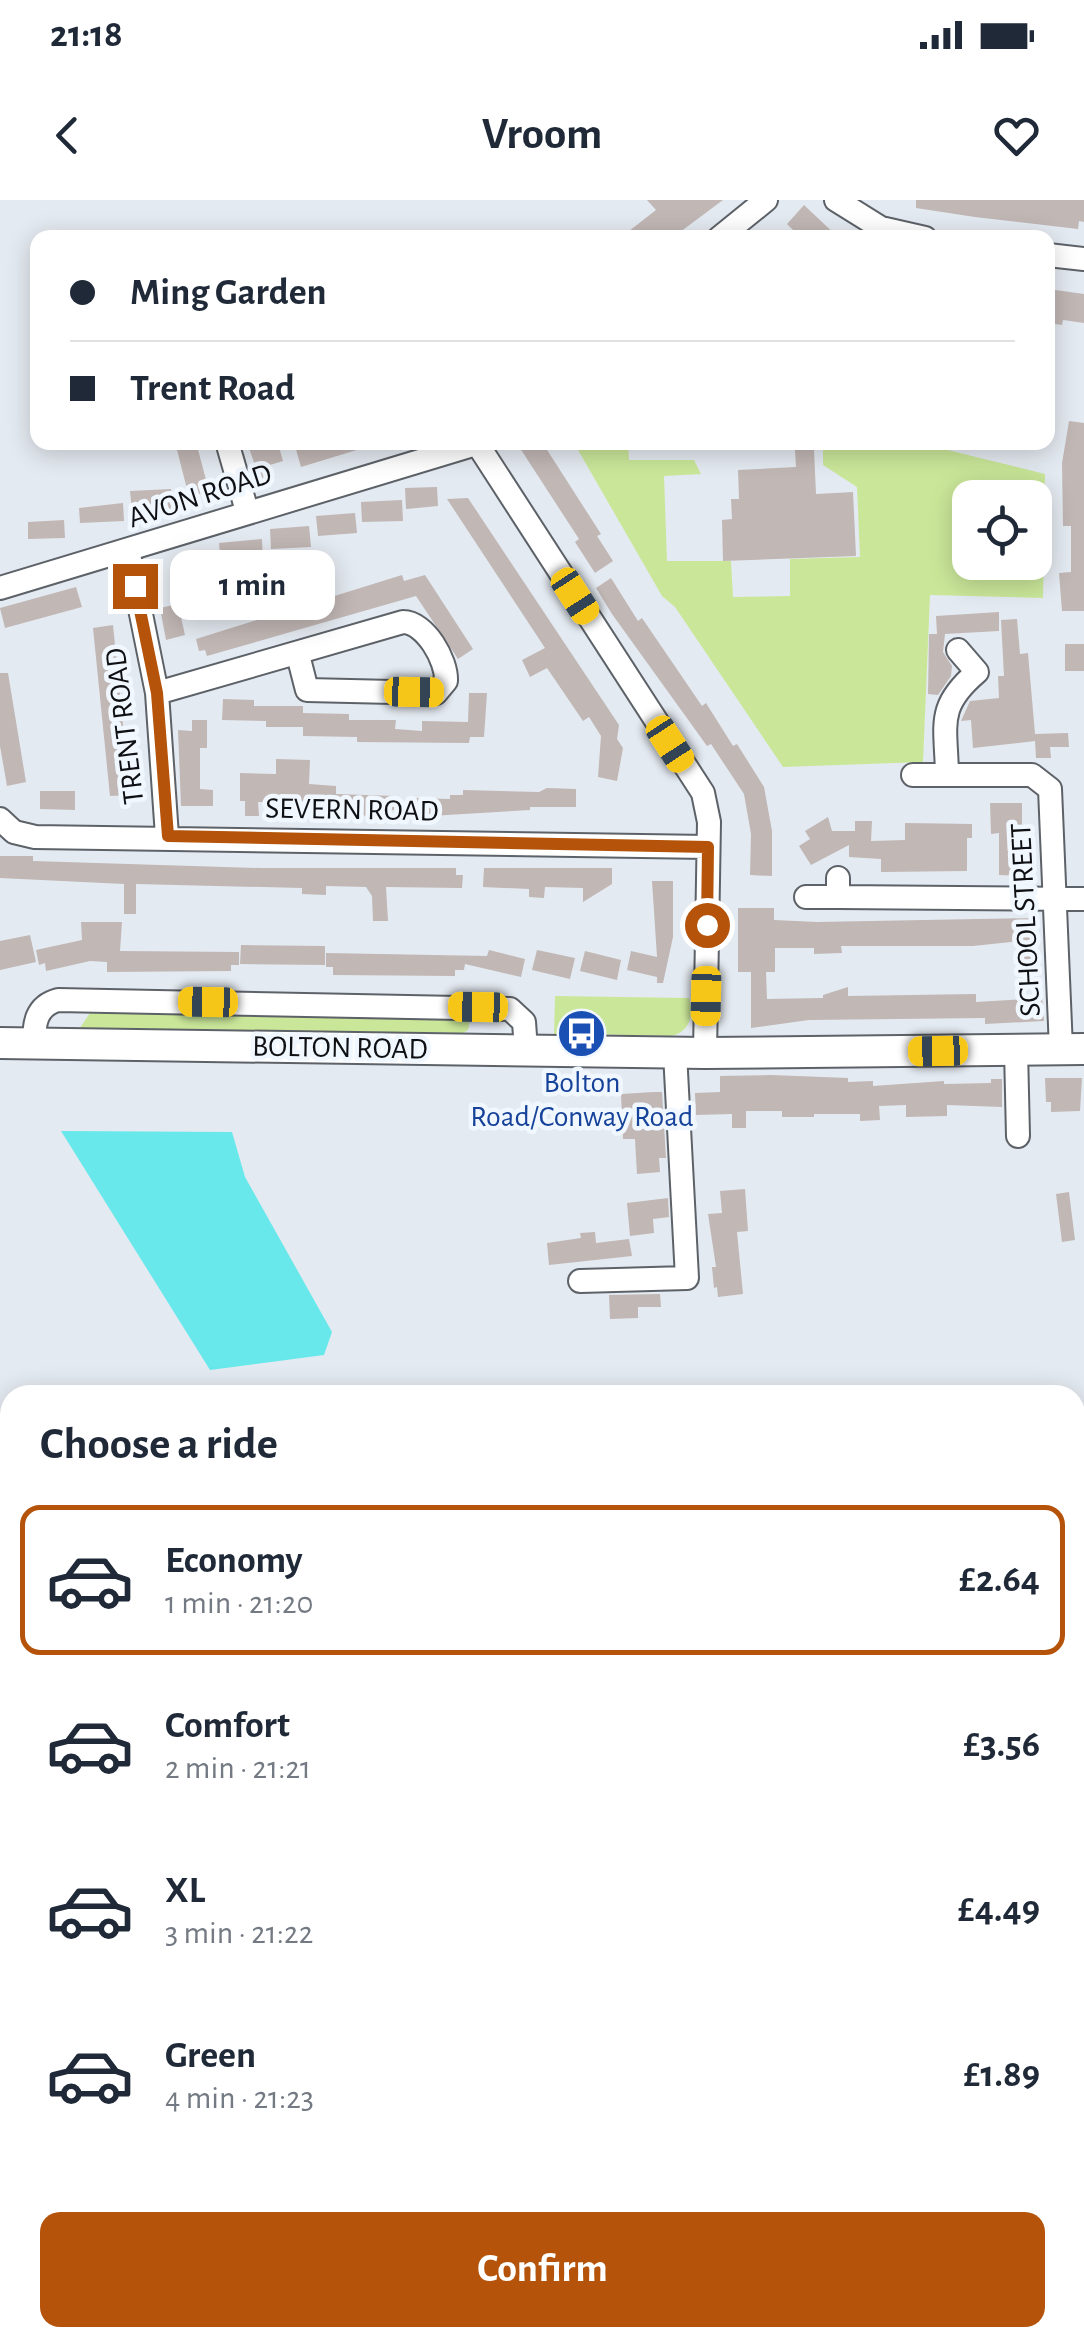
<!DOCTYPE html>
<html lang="en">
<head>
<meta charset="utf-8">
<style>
	body { margin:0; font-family:"Alegreya Sans",sans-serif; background:#f2f2f3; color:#1f2937; height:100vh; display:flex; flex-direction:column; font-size:38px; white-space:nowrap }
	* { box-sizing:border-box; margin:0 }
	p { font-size:32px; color:#747a83 }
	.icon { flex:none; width:55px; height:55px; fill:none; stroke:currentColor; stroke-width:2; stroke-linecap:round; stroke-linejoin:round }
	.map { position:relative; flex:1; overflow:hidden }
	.details { position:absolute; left:0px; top:1185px; width:1085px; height:962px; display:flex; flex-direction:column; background:#fff; border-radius:30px 30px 0 0; box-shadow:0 5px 25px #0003 }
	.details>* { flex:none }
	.top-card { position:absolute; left:30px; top:30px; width:1025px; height:220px; border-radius:20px; box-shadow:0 5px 25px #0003; display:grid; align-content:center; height:220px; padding:0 40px; background:#fff }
	.controls { position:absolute; left:952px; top:280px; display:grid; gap:20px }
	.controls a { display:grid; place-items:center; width:100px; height:100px; border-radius:20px; background:#fff; box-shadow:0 5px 25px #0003; font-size:50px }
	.end { position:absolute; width:45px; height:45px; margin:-22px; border:12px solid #b45309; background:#fff; box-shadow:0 0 0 5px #fff }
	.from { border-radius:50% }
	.bubble { position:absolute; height:70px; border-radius:20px; background:#fff; box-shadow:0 5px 25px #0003; font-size:32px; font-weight:700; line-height:70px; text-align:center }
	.car { position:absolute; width:30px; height:60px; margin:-30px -15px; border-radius:12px; box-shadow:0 0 8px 2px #0007; background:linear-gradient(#f5c518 24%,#345 0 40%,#f5c518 0 76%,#345 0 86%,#f5c518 0) }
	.top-card b { display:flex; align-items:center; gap:35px; height:95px; font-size:38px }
	.top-card b+b { border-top:2px solid #e0e1e3 }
	.top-card i { width:25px; height:25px; background:#1f2937 }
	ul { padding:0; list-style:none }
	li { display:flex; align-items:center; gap:30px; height:150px; margin:0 20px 15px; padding:0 20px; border:5px solid transparent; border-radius:20px }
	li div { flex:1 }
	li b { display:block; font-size:38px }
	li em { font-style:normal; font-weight:700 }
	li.active { border-color:#b45309 }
	li>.icon { width:90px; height:90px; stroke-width:1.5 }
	h2 { padding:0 40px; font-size:45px; line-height:120px }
	.cta { display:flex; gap:20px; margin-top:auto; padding:20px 40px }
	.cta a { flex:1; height:115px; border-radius:20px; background:#b45309; color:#fff; font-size:40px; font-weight:700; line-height:115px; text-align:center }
	.status { display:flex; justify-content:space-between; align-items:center; height:70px; padding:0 50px; background:#fff; direction:ltr }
	.status svg { height:28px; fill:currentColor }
	header { display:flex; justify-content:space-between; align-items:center; height:130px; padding:0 40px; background:#fff; font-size:45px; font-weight:700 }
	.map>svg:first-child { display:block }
	.green { fill:#cae799; fill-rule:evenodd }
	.water { fill:#68e8eb }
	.building { fill:#c1b7b5 }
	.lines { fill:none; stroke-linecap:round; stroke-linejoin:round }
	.minor-casing { stroke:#5d6268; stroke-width:26 }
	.major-casing { stroke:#5d6268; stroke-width:34 }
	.minor { stroke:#fff; stroke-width:22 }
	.major { stroke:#fff; stroke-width:30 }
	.route { stroke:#b45309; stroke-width:12 }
	.labels { text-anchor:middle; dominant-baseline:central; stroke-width:9; stroke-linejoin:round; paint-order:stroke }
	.street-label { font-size:30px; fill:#0f1013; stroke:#f1f7ff }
	.transit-label { font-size:30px; fill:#164399; stroke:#f1f7ff }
</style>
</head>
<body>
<div class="status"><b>21:18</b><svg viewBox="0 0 49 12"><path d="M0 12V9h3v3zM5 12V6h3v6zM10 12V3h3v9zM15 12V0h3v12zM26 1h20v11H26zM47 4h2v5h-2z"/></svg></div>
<header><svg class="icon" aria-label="back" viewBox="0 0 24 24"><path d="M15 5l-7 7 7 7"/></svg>Vroom<svg class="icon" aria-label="heart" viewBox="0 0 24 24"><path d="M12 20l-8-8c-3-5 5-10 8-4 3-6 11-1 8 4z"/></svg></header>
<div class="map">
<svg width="1084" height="2147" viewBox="0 0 1084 2147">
	<rect width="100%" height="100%" fill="#e4eaf1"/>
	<path class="green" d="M574,243H628L629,260H694L701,274L664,276L667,361H731L733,397L790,396V359L860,357L857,287L823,265V248L816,247L817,243H919L1045,274L1043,398L930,395L923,562L783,567L675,407L662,396ZM970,298H1035V362H970Z
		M555,796L689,798C694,815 690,832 671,836L586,834L585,830H573V834H554Z
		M94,807L472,811L468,830L463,833L80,828Z"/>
	<path class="water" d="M61,931L232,932L245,977L332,1132L324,1155L210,1170Z"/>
	<path class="building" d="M647,0H723L672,38H620L656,10Z
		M916,0H1084V22L1079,21L1078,29L975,17L916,8Z
		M804,5L839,38H801L787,24Z
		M1048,89L1084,94V123L1063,120L1062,125L1048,123Z
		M1069,221L1084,223V411H1062L1059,373L1071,372V326H1063L1062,263Z
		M175,242H196L209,291L189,297Z
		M247,242H265L268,250L279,247L283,261L270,265L275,278L261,283Z
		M308,242H370V246L301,267L295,246Z
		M516,242H542L601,334L597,336L613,361L595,373L575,342L579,339Z
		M795,250H814L816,294L853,292L856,356L723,361L722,320L732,319L731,299H739L738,270L796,267Z
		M437,287L438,306L406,309L405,288Z
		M171,289L172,309L132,311L130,291Z
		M468,298L619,525L617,539L623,548L617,581L598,577L601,536L589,517L583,521L547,468L530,477L522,460L545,448L447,299Z
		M402,300L403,321L362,322L361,302Z
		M123,303L124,321L80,323L79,308Z
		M355,313L357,333L318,336L316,316Z
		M64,320L65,338L28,339V322Z
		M309,326L311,347L271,349L270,329Z
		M262,339L263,362L221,365L219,343Z
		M216,354L217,376L177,378L176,357Z
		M402,375L404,381L425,375L473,449L458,459L416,396L207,456L205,450L199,451L196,439Z
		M611,378L638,421L642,418L702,506L706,503L733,546L737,544L764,587L772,631V676L750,675L751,634L744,594L711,544L707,546L612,414L596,388Z
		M76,387L82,407L5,428L0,408Z
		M178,404L185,435L166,440L160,408Z
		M999,412V431L945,434L943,452L952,466L951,476L938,495L928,494L929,434H937L936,416Z
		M1017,419L1020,454L1028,453L1035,534L1068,533L1069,547H1050L1051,558H1036L1035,541L973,548L971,520L961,521L970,501L999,498L998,476H1004L1001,420Z
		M113,425L130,595L110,596L93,428Z
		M1065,444H1084V471H1065Z
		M0,473H8L26,582L7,586L0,546Z
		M469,493H487L484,537H470L469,543L357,542V537L303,536V527H266V521L222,520L223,499L254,500V506H303V513L349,514V520H396L395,529L422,531V521L468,522Z
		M192,520H207V548H200V589L213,590V606H181L178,530L192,531Z
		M276,559L310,560L309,584L336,586V594L395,596L394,610H385V616L292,614V603L258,602L259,616H245V601H240V573L276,574Z
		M547,588L576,589V607H530V610L413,617V598L450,599V595H463V590L539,592Z
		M40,591H75V610L40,609Z
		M990,603H1022V676L999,675V633L991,634Z
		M828,617L832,631H855V621H872L871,641L905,640V623L972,624V638H967V671L881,672V659L849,657V645L811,665L799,646L810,639L805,631Z
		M0,656H33V661L260,668H456V675H463L462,688L386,687L388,721H373L372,696L366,687L326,686V695L302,694V688L136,684V714H124V684L0,678Z
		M484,668H612V684L583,702V688L545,687L544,698L529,697V689L483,687Z
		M652,681H673V737L663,783H657V777L627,770L631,751L657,757Z
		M738,708H774V720L817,722L1037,718L1035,761H1021V741L973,746H841L842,753L814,754V748H775V772H766L767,799L823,798V795L848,787V796L976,794V802L1042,798L1044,821L985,824V818L809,820L751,828V772H738Z
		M81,722H122L120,751L239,752V765H231V771L107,772V762L90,761L46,771L45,763L39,765L36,750L82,740Z
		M30,735L36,762L0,770V741Z
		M241,745L325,746V765L240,764Z
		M489,750L525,759L521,777L465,764L464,770H455V776L333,775V767H326V753L487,756Z
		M537,750L575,758L570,779L532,770Z
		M585,751L621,760L617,780L580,771Z
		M771,875L848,878V882L873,881V886L944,881V884L991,883V879H1002V907L947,905V916L906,917V905L879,906L880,920L860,921V914H814V917H782V911H746V928H732V914L696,915L695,893L720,892V876Z
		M1045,878H1082L1080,911L1051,912V902H1046Z
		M654,892H662L666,958H659L660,972L637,974L635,939H623L621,894Z
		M745,989L748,1031L737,1032L743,1094L718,1097L717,1087L714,1088L712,1067H716L708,1014L722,1013L720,991Z
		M1069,992L1075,1040L1062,1042L1056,994Z
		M668,998L669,1017L653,1019L654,1033L630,1036L627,1003Z
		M595,1032L596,1043L629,1039L632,1056L549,1065L547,1043L581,1038L580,1033Z
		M660,1094L661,1107H638V1118L610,1119L609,1095Z"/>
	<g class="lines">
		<defs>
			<path id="minor" d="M836,0L881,28L925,38
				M719,38L766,0
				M1048,55L1084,59
				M227,242L247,311
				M476,242L703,593L709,622L705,853
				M128,350L157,493L167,636
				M0,388L476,244
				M157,493L403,422C425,422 447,460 446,481L436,493L307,490L298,455
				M947,574C946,524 936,507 977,472L958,450
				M913,575H1032L1050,589L1061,849
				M0,619L14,632L35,637L708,647
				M838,678V697L1084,699
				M806,697H838
				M34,844C34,823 36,806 58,800L510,809L524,822L526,850
				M1016,850L1018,936
				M580,1081L687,1078L675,853"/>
			<path id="major" d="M0,843L705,853L1084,849"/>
		</defs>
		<use href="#minor" class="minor-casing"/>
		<use href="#major" class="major-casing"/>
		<use href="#minor" class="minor"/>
		<use href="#major" class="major"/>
	</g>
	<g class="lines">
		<path class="route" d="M135,386L157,493L168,636L708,647L707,725"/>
	</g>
	<defs>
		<symbol id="bus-disc" viewBox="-11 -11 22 22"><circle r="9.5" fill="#1a4fb4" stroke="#f1f7ff"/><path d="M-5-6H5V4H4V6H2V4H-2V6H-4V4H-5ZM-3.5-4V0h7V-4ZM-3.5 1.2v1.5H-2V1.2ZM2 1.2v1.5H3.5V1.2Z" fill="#fff"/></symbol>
	</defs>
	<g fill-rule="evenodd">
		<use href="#bus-disc" x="554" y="806" width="55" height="55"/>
	</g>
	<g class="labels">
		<g class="street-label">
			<text transform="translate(200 296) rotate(-18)">AVON ROAD</text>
			<text transform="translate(125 526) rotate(-97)">TRENT ROAD</text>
			<text transform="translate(352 610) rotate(1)">SEVERN ROAD</text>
			<text transform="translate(1026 720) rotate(-93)">SCHOOL STREET</text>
			<text transform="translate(340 848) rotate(1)">BOLTON ROAD</text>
		</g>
		<g class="transit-label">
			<text x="582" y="883">Bolton<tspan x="582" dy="34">Road/Conway Road</tspan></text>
		</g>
	</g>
</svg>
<div class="controls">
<a><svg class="icon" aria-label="locate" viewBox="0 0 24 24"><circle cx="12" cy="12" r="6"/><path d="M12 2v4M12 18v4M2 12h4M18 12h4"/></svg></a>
</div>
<i class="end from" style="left:707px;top:725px"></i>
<i class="end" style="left:135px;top:386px"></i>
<div class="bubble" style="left:170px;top:350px;width:165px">1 min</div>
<i class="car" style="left:575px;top:396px;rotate:147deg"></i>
<i class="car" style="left:414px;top:492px;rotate:91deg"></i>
<i class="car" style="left:670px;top:544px;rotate:147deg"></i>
<i class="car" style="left:706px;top:796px;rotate:181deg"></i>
<i class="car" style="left:208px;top:802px;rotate:271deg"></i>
<i class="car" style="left:478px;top:807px;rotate:271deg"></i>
<i class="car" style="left:938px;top:851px;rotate:269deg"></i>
<div class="top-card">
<b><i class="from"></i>Ming Garden</b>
<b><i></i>Trent Road</b>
</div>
<section class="details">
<h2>Choose a ride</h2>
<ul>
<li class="active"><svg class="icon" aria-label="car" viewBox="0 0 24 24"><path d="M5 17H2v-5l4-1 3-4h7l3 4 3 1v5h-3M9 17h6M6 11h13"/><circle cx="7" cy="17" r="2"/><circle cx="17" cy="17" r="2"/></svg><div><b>Economy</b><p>1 min · 21:20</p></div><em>£2.64</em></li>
<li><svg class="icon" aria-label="car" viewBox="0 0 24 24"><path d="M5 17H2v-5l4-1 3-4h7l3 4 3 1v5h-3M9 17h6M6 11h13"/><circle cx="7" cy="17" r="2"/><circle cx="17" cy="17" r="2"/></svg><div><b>Comfort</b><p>2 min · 21:21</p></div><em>£3.56</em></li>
<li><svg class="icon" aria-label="car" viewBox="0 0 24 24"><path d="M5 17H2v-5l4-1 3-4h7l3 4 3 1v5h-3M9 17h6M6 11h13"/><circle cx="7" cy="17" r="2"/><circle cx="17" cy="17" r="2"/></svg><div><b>XL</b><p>3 min · 21:22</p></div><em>£4.49</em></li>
<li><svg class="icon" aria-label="car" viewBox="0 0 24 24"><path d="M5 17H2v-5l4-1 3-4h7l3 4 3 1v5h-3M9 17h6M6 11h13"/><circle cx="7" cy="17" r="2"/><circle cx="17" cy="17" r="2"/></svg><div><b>Green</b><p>4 min · 21:23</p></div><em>£1.89</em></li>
</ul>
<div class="cta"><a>Confirm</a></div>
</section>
</div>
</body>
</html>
